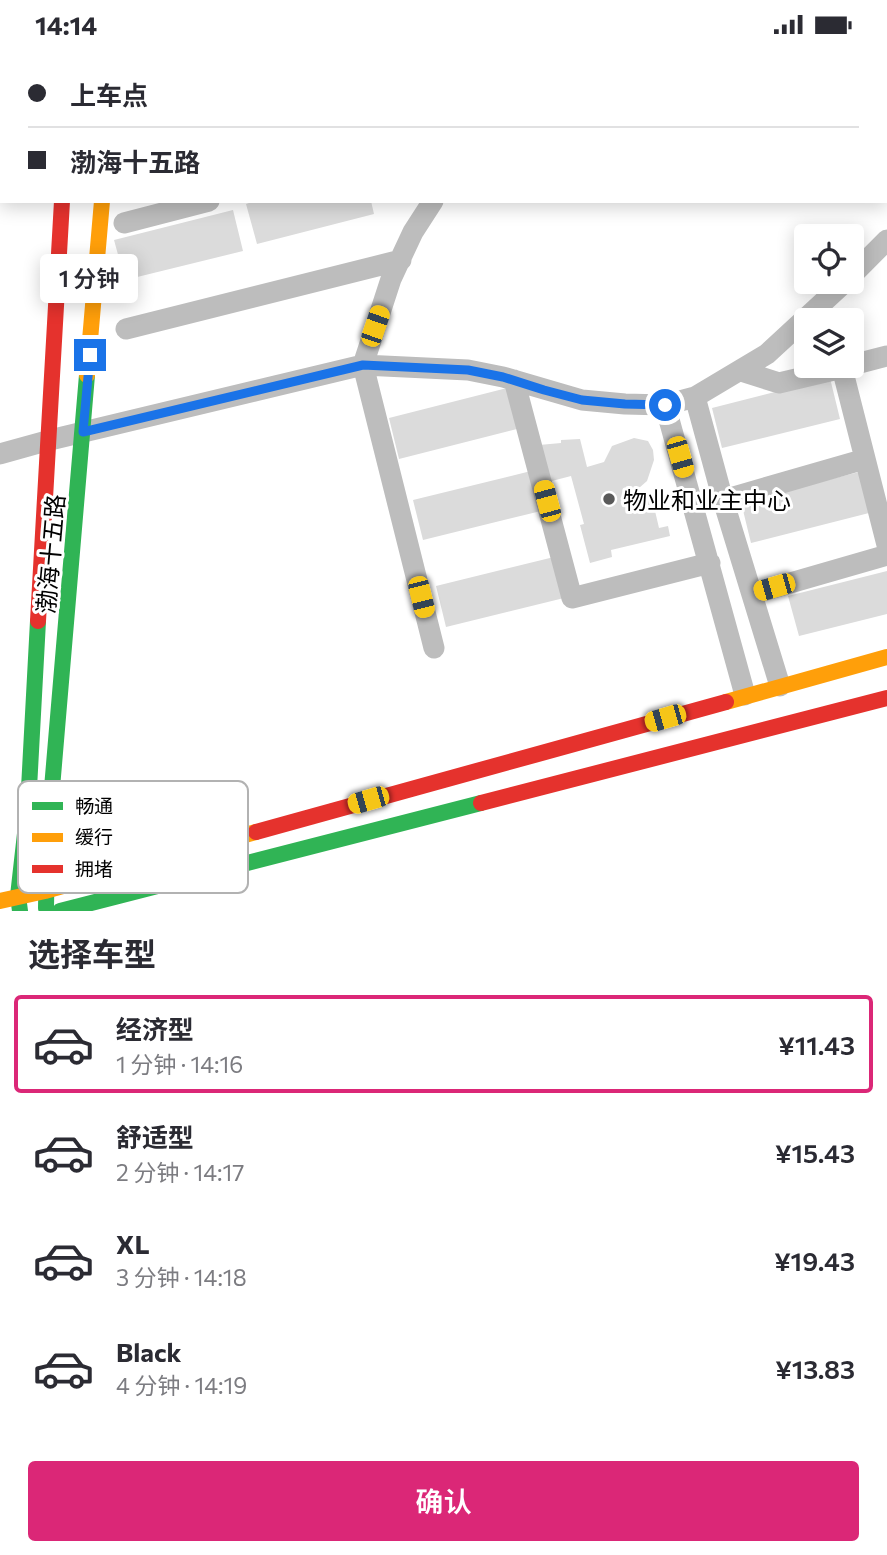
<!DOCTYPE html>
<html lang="zh">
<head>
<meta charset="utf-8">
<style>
	body { margin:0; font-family:Commissioner,"Noto Sans SC",sans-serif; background:#f2f2f3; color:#2b2b33; height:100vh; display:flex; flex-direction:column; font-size:26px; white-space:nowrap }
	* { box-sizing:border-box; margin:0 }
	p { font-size:23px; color:#7c7c81 }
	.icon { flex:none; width:38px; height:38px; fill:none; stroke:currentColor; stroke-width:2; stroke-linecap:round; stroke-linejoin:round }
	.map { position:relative; height:862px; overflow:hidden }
	.details { display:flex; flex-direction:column; background:#fff; flex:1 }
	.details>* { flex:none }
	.banner { position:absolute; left:0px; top:0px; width:887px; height:154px; box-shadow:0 4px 18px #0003; display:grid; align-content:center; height:154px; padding:0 28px; background:#fff }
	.tools { position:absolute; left:794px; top:175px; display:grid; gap:14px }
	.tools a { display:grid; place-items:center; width:70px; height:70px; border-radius:7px; background:#fff; box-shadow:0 4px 18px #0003; font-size:35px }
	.end { position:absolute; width:32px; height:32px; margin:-16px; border:9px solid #1a73e8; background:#fff; box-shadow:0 0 0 4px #fff }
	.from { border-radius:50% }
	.bubble { position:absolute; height:49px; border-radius:7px; background:#fff; box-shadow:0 4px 18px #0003; font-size:23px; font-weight:600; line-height:49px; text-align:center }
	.car { position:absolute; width:21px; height:42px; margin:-21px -10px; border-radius:9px; box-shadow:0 0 5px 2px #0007; background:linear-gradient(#f5c518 24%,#345 0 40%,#f5c518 0 76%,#345 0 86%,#f5c518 0) }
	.banner b { display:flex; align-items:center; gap:24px; height:66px; font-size:26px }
	.banner b+b { border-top:2px solid #e1e1e2 }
	.banner i { width:18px; height:18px; background:#2b2b33 }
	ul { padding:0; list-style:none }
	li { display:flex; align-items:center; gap:21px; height:98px; margin:0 14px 10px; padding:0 14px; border:4px solid transparent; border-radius:7px }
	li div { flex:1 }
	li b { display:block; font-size:26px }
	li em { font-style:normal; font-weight:600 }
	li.active { border-color:#db2777 }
	li>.icon { width:63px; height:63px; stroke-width:1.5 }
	h2 { padding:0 28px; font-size:32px; line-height:84px }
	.action { display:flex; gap:14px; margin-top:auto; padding:14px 28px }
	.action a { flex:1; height:80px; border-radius:7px; background:#db2777; color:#fff; font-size:28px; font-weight:600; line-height:80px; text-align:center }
	.status { display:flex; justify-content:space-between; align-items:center; height:49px; padding:0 35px; background:#fff; direction:ltr }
	.status svg { height:19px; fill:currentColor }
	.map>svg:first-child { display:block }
	.building { fill:#dbdbdb }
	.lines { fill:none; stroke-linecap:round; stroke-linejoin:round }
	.street { stroke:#bdbdbd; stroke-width:21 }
	.fast { stroke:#30b455; stroke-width:16 }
	.slow { stroke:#ff9f0a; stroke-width:16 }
	.jam { stroke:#e5322d; stroke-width:16 }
	.route { stroke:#1a73e8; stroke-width:9 }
	.poi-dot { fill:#595959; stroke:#fff; stroke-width:2.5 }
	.labels { text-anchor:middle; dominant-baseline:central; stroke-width:6; stroke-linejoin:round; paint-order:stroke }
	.poi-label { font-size:24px; fill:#000; stroke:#fff; text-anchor:start }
	.street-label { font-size:24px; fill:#000; stroke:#fff }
	.key { fill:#fff; stroke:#b2b2b2; stroke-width:2 }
	.key-label { font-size:19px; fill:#000 }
</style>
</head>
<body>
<div class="status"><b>14:14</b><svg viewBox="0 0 49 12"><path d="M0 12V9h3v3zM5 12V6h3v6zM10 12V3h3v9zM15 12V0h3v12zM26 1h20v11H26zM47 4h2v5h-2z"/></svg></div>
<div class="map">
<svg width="887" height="862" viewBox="0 0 887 862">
	<rect width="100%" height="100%" fill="#fff"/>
	<path class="building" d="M255,152H371L374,165L257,195L246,155Z
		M233,161L243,202L125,231L114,191Z
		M830,329L840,370L722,399L712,359Z
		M507,339L517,380L399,410L389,369Z
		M634,389L648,392L653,401L654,411L647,432L639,439L642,451L652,449L659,479L668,477L670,487L611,501L612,508L590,514L580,476L584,475L571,427L548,433L539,396L561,394V391L580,390L587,418L604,413L612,397Z
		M531,422L541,462L423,491L413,451Z
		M859,423L869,464L751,494L741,453Z
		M554,508L564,549L446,578L436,537Z
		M887,522V565L799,587L788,547Z"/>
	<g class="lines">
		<path class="street" d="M328,0V2
			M574,0V2
			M274,2L280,0
			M439,2L446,0
			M796,2L797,0
			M886,50L887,49
			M886,88H887
			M433,152L413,183L391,230L363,316L434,599
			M124,174L209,152
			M852,226L887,191
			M126,280L401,211
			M852,316L887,307
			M842,319L887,496
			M741,322L779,334L851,317
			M514,331L572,549L710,514
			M695,348L723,451L780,637
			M665,356L745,646
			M0,405L50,391L363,316L468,321L503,328L582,351L625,355L665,356L695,348L767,305L845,233
			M723,451L865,410
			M752,545L887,506"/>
		<path class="fast" d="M72,2L73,0
			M46,859L47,798L87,326
			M20,862L18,847L28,758L38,572
			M60,862L481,754"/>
		<path class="slow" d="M87,326L102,152
			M726,653L887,608
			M0,852L45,842L256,783"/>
		<path class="jam" d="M115,0V2
			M38,572L62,152
			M481,754L887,649
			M256,783L726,653"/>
	</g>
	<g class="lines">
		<path class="route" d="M90,306L83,383L363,316L468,321L503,328L544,341L582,351L625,355L665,356"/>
	</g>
	<circle class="poi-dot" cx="609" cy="450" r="7"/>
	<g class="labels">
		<g class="poi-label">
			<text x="623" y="450">物业和业主中心</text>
		</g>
		<g class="street-label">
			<text transform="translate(50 505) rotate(-85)">渤海十五路</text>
		</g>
	</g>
	<rect x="18" y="732" width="230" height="112" rx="10" class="key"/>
	<rect x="32" y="753" width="31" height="8" fill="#30b455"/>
	<rect x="32" y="784" width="31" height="9" fill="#ff9f0a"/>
	<rect x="32" y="816" width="31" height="8" fill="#e5322d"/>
	<g class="key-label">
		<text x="75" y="764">畅通</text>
		<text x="75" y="795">缓行</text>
		<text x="75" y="827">拥堵</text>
	</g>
</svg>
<div class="tools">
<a><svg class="icon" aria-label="locate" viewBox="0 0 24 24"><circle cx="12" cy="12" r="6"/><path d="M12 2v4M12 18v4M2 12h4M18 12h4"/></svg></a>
<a><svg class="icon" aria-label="layers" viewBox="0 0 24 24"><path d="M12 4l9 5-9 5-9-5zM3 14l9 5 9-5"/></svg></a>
</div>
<i class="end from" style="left:665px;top:356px"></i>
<i class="end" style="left:90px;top:306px"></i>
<div class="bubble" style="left:40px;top:205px;width:98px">1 分钟</div>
<i class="car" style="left:375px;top:277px;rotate:19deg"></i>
<i class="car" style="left:680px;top:408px;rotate:164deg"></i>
<i class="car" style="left:547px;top:452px;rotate:345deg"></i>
<i class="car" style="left:774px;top:538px;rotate:254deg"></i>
<i class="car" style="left:421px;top:548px;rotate:166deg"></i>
<i class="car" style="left:665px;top:669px;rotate:254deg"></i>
<i class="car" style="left:368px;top:751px;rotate:254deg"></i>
<div class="banner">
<b><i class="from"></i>上车点</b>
<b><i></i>渤海十五路</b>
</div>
</div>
<section class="details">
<h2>选择车型</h2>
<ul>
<li class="active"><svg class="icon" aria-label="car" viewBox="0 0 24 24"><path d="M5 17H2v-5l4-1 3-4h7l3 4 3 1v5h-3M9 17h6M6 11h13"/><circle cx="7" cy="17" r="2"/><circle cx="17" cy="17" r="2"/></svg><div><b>经济型</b><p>1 分钟 · 14:16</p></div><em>¥11.43</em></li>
<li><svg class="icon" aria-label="car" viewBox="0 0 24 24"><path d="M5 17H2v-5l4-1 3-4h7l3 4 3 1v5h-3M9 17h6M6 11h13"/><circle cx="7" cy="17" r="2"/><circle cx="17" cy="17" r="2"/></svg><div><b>舒适型</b><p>2 分钟 · 14:17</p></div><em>¥15.43</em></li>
<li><svg class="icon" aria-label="car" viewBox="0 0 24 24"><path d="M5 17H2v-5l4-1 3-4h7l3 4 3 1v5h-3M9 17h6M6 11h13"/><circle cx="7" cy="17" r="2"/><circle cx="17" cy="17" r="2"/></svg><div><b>XL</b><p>3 分钟 · 14:18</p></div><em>¥19.43</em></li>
<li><svg class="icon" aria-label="car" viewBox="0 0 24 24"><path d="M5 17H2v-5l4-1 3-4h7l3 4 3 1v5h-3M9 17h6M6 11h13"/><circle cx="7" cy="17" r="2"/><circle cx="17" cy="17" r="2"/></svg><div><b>Black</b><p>4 分钟 · 14:19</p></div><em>¥13.83</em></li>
</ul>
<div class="action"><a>确认</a></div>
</section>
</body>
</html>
